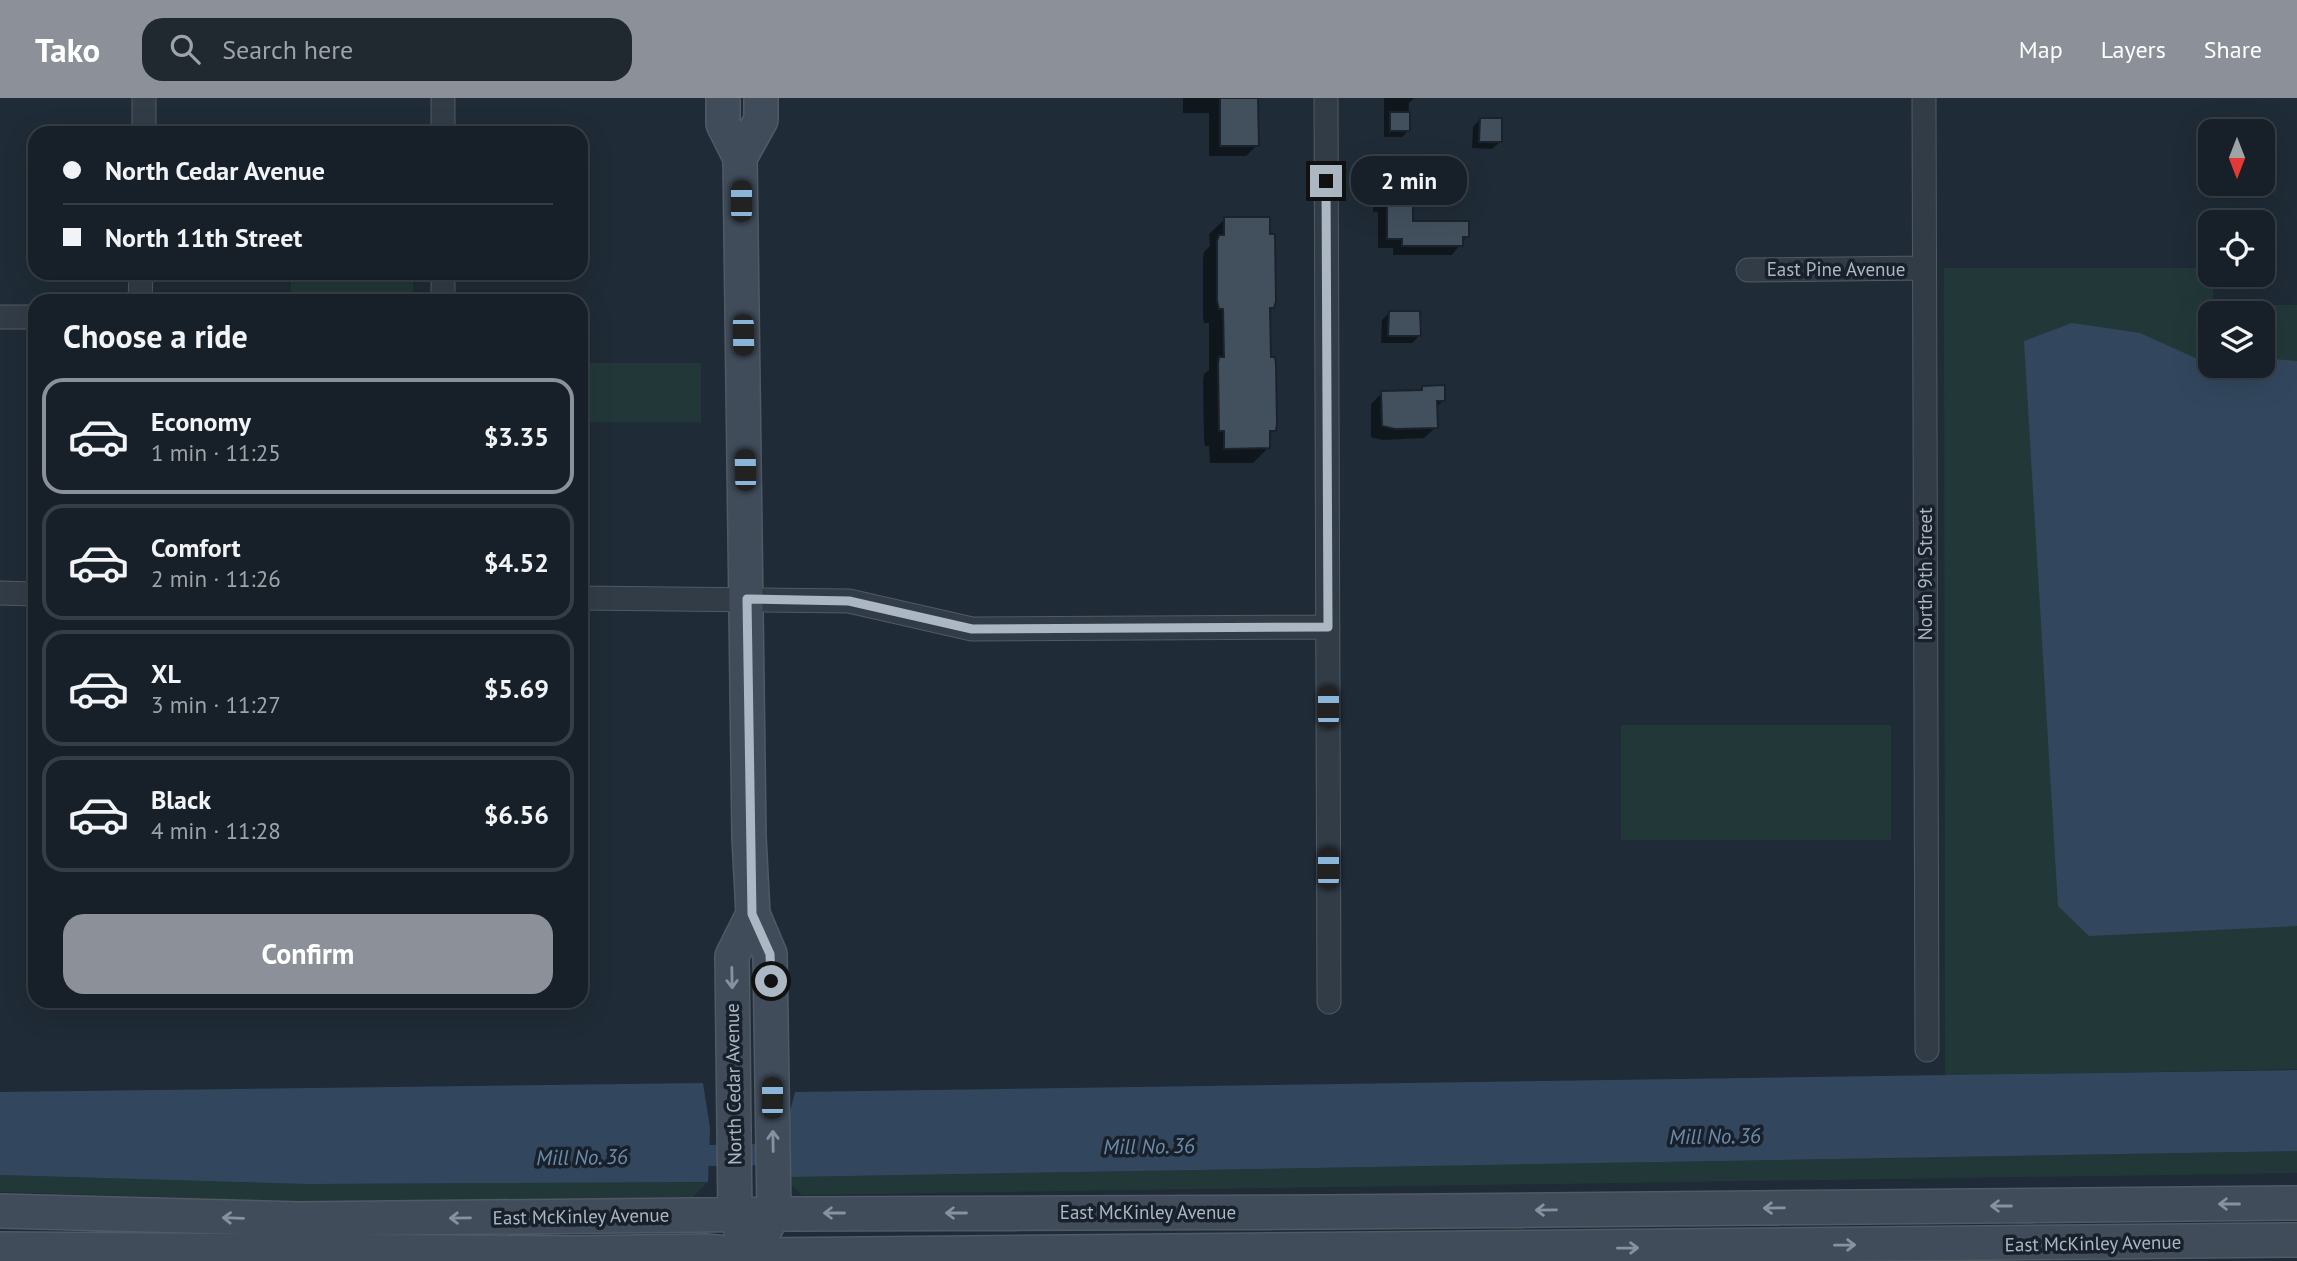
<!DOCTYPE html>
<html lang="en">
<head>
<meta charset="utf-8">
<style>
	body { margin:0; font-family:"PT Sans",sans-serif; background:#202830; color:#f1f3f6; height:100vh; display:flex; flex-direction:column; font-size:26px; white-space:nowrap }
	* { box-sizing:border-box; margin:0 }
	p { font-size:23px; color:#9ea3a8 }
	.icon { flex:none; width:38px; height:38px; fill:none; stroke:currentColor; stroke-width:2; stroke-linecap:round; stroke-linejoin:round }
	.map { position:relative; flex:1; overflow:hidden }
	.panel { position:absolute; left:28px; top:196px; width:560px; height:714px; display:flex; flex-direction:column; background:#172028; border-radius:21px; box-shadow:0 7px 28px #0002,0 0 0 2px #363e45 }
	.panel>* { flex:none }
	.top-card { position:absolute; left:28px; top:28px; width:560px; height:154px; border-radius:21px; box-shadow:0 7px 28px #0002,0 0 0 2px #363e45; display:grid; align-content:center; height:154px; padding:0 35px; background:#172028 }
	.needle { width:46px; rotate:180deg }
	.fabs { position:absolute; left:2198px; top:21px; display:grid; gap:14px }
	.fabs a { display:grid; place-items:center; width:77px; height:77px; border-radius:14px; background:#172028; box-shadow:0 7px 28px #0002,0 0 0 2px #363e45; font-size:35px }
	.end { position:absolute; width:32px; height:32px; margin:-16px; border:9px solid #acb7c4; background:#111; box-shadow:0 0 0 4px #111 }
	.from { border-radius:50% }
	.bubble { position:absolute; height:49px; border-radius:21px; background:#172028; box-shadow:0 7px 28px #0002,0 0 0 2px #363e45; font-size:23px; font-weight:800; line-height:49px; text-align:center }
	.car { position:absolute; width:21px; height:42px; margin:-21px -10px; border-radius:9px; box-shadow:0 0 5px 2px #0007; background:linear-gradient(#222 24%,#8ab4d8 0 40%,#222 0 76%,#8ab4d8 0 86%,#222 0) }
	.top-card b { display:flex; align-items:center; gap:24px; height:66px; font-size:26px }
	.top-card b+b { border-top:2px solid #363e45 }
	.top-card i { width:18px; height:18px; background:#f1f3f6 }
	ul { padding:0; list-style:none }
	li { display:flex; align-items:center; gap:21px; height:116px; margin:0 14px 10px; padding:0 21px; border:4px solid #363e45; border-radius:21px }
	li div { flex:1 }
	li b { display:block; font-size:26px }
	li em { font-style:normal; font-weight:800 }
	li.on { border-color:#8c9099 }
	li>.icon { width:63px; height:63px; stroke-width:1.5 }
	h2 { padding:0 35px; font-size:32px; line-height:84px }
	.button { display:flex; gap:14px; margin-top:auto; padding:14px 35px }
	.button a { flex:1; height:80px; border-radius:21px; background:#8c9099; color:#fff; font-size:28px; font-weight:800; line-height:80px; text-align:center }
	header { display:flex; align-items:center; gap:42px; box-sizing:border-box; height:98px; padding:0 35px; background:#8c9099; color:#fff }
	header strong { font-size:33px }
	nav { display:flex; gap:38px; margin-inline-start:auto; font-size:24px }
	.search { width:490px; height:63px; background:#202830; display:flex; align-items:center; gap:18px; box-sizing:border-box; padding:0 24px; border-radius:21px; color:#9ea3a8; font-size:26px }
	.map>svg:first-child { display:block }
	.green { fill:#223838; fill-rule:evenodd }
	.water { fill:#32475e }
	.shadow { fill:#0007 }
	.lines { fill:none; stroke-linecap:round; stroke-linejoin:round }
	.canal { stroke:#32475e; stroke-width:21 }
	.building { fill:#42505e; stroke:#1a232d; stroke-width:2 }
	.minor-casing { stroke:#505a65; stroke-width:25 }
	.secondary-casing { stroke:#505a65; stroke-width:36 }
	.minor { stroke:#323c47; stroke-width:23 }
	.secondary { stroke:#404c5a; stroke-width:33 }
	.oneway { stroke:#86929f }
	.route { stroke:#acb7c4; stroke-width:9 }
	.labels { text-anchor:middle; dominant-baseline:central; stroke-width:7; stroke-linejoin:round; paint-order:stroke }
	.street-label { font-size:19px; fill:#acb7c4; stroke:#18212b }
	.water-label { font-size:21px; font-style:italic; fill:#6c8aa9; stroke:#18212b }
</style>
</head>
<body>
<header>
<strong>Tako</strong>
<div class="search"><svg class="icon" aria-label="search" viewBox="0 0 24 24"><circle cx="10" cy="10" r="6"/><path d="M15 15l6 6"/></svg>Search here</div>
<nav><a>Map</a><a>Layers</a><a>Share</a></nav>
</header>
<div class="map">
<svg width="2297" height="1163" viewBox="0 0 2297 1163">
	<rect width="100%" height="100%" fill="#1f2b36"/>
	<path class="green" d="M1944,170H2210V177H2213V207H2297V971L1945,978ZM2210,215H2263V268H2210Z
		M291,175H413V203H291Z
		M588,265H701V324H589Z
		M1621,627H1891V742H1621Z
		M2297,1053V1075L802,1097L790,1086V1079Z
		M0,1077L307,1086L708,1084L693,1099L308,1104L0,1094Z"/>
	<path class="water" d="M2072,225L2140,235L2200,262H2210V268H2263V260L2297,263V828L2089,838L2058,808L2024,243Z
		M2297,972V1053L790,1079L786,1029L795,994Z
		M703,985L710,1030L708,1084L307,1086L0,1077V994Z"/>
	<path class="shadow" d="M1183,0H1257V47L1246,58H1209V15H1183Z
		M1384,0H1414L1409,5L1408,33L1402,39H1384Z
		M1480,21L1500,44L1492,51L1472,50L1473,29Z
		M1382,71L1434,86L1424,96H1411L1412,125L1467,138L1452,157H1393V150H1378V114H1373V81Z
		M1225,121L1273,209L1268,213L1274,332L1269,337V349L1253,365H1210L1209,348H1205L1204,342L1203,283L1204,276L1209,272V225H1204L1203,219V160L1204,154L1210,148L1209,136Z
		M1389,215L1419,238L1412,245H1381L1382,222Z
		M1422,289L1444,302L1435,310L1436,329L1424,340L1382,342L1371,339V306L1382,295L1417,294Z"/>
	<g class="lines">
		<path class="canal" d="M681,1058L785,1056"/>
	</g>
	<path class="building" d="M1220,0H1258L1259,48H1220Z
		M1390,14H1410V33H1390Z
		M1480,20H1502V44H1479Z
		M1435,68L1436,87H1413V123H1469V139H1463V148H1402V141H1387V105H1382V69Z
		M1224,119H1270V136H1275L1276,203L1274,210H1270L1271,259H1275L1276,266L1277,326L1276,333H1270V350L1224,351V333H1219L1218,266L1219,259H1224L1223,211H1219L1217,203V143L1219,137H1224Z
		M1389,213H1420L1421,238H1388Z
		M1445,287V303H1437L1438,330L1395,331L1382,328L1381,293L1422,292V288Z"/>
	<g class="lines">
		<defs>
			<path id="minor" d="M443,0V35
				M1326,0L1329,904
				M1924,0L1927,952
				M144,35V0
				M1748,172L1924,170
				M443,175V203
				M140,203L141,175
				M0,219H35
				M0,495L35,496
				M581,500L849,503L972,531L1328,529"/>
			<path id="secondary" d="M723,0V26L740,60L749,739L753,816L770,856L774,1116L763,1135
				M740,60L761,22V0
				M0,1113L300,1121L792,1116L1327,1114L2297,1105
				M743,1137L735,1117L732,858L753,816
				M0,1151L573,1155L705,1153L751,1157L2297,1142"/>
		</defs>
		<use href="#minor" class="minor-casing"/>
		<use href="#secondary" class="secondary-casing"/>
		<use href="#minor" class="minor"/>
		<use href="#secondary" class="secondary"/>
	</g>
	<defs><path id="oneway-shaft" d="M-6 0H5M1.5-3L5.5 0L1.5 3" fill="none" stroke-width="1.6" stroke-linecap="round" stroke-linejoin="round" transform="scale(1.75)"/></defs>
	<g class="oneway">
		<use href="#oneway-shaft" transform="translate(732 880) rotate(89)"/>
		<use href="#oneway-shaft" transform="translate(773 1043) rotate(-91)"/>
		<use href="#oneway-shaft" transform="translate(2229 1106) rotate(180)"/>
		<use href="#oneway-shaft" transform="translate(2001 1108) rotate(180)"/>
		<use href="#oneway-shaft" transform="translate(1774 1110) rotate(179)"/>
		<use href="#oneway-shaft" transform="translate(1546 1112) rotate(179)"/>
		<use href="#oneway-shaft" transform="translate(834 1115) rotate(180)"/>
		<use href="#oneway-shaft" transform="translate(956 1115) rotate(180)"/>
		<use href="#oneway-shaft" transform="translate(233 1120) rotate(-178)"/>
		<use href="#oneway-shaft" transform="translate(460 1120) rotate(179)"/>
		<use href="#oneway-shaft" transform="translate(1845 1147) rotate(-1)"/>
		<use href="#oneway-shaft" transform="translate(1628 1150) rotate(-1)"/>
	</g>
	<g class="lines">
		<path class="route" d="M771,883L770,856L752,816L747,501L849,503L972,531L1328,529L1326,83"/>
	</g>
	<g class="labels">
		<g class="street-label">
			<text x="1836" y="171">East Pine Avenue</text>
			<text transform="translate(1925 476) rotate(-90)">North 9th Street</text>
			<text transform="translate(733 986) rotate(-91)">North Cedar Avenue</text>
			<text x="1148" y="1114">East McKinley Avenue</text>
			<text transform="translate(581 1118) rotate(-1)">East McKinley Avenue</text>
			<text transform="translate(2093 1145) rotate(-1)">East McKinley Avenue</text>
		</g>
		<g class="water-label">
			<text transform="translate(1715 1038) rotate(-1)">Mill No. 36</text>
			<text transform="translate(1149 1048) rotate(-1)">Mill No. 36</text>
			<text transform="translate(582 1059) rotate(-1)">Mill No. 36</text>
		</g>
	</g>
</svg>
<div class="fabs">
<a><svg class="needle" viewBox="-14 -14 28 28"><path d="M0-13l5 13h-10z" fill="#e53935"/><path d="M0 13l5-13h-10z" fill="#9ea3a8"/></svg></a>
<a><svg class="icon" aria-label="locate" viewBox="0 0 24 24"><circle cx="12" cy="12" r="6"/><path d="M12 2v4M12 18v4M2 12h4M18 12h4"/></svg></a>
<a><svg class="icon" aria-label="layers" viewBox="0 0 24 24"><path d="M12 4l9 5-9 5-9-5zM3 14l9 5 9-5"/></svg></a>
</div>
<i class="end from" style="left:771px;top:883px"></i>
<i class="end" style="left:1326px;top:83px"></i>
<div class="bubble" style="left:1351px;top:58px;width:116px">2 min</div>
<i class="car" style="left:741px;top:103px;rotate:0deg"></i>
<i class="car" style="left:743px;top:237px;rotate:179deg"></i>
<i class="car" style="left:745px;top:372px;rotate:359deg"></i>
<i class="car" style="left:1328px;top:609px;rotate:0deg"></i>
<i class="car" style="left:1328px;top:770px;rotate:0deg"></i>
<i class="car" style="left:772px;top:1000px;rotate:0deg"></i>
<div class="top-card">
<b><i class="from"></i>North Cedar Avenue</b>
<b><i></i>North 11th Street</b>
</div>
<section class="panel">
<h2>Choose a ride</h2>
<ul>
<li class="on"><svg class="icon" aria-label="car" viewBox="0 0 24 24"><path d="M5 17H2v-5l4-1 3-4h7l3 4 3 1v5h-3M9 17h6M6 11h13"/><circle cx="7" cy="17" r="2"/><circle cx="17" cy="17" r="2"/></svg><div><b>Economy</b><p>1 min · 11:25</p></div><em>$3.35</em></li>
<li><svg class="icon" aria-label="car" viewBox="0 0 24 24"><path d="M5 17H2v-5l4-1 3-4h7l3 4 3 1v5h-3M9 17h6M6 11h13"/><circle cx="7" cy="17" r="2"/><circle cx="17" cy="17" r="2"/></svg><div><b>Comfort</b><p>2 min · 11:26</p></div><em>$4.52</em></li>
<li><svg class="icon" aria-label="car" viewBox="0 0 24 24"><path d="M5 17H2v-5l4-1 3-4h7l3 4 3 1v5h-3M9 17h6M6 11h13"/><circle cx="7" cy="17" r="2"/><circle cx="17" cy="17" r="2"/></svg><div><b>XL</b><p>3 min · 11:27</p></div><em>$5.69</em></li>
<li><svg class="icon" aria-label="car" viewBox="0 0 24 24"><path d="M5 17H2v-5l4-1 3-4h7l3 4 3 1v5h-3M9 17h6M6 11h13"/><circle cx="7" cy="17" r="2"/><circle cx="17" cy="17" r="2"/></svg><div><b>Black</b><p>4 min · 11:28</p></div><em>$6.56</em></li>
</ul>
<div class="button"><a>Confirm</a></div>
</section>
</div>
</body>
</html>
